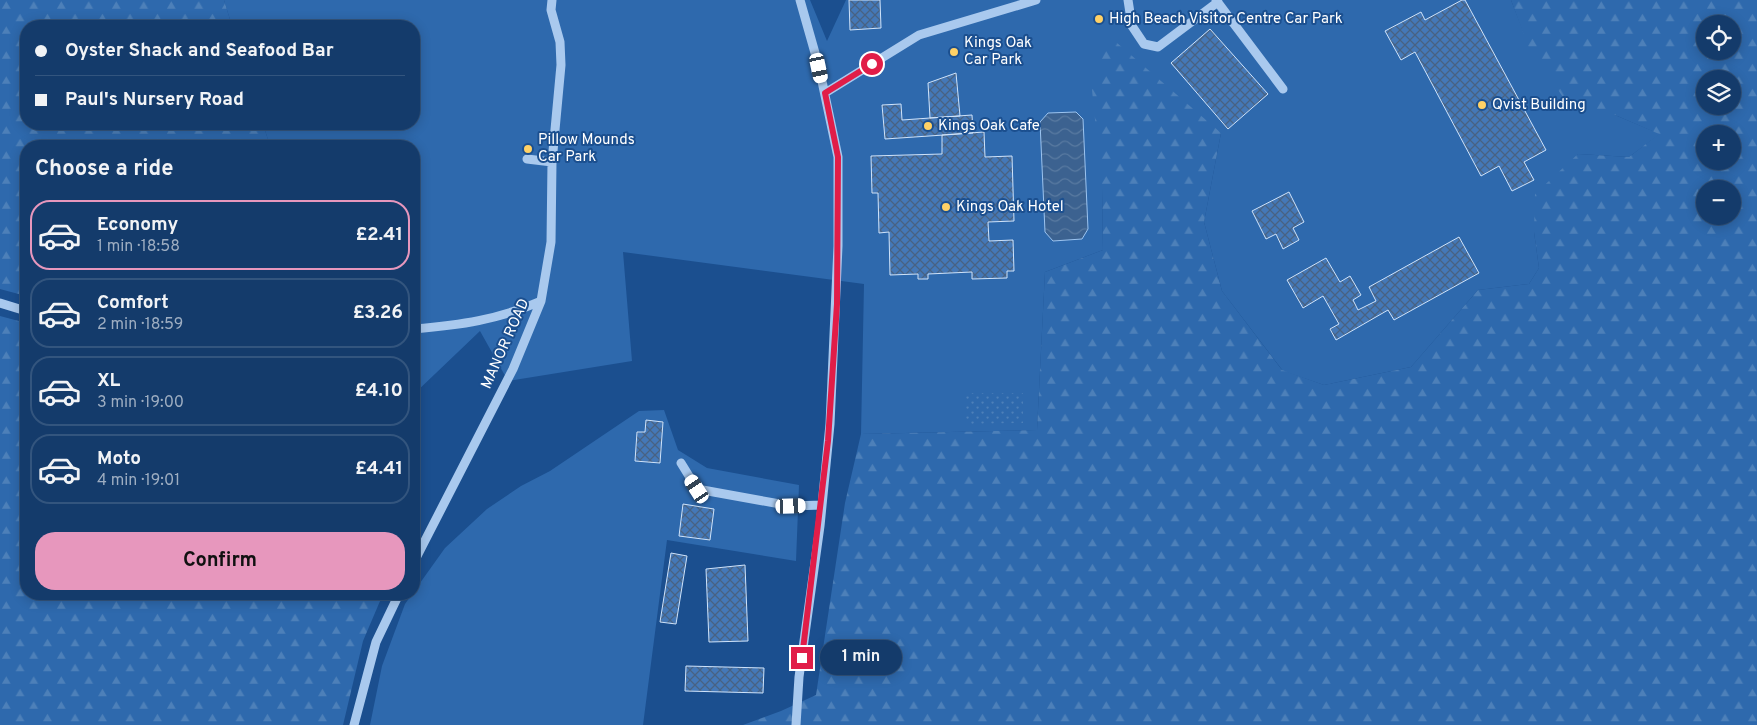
<!DOCTYPE html>
<html lang="en">
<head>
<meta charset="utf-8">
<style>
	body { margin:0; font-family:Overpass,sans-serif; background:#214673; color:#f1f3f6; height:100vh; display:flex; flex-direction:column; font-size:19px; white-space:nowrap }
	* { box-sizing:border-box; margin:0 }
	p { font-size:16px; color:#9dadc1 }
	.icon { flex:none; width:28px; height:28px; fill:none; stroke:currentColor; stroke-width:2; stroke-linecap:round; stroke-linejoin:round }
	.map { position:relative; flex:1; overflow:hidden }
	.drawer { position:absolute; left:20px; top:140px; width:400px; height:460px; display:flex; flex-direction:column; background:#143b6b; border-radius:20px; box-shadow:0 2px 12px #0003,0 0 0 1px #33557e }
	.drawer>* { flex:none }
	.top-card { position:absolute; left:20px; top:20px; width:400px; height:110px; border-radius:20px; box-shadow:0 2px 12px #0003,0 0 0 1px #33557e; display:grid; align-content:center; height:110px; padding:0 15px; background:#143b6b }
	.controls { position:absolute; left:1696px; top:15px; display:grid; gap:10px }
	.controls a { display:grid; place-items:center; width:45px; height:45px; border-radius:50%; background:#143b6b; box-shadow:0 2px 12px #0003,0 0 0 1px #33557e; font-size:25px }
	.end { position:absolute; width:22px; height:22px; margin:-11px; border:6px solid #e11d48; background:#fff; box-shadow:0 0 0 2px #fff }
	.from { border-radius:50% }
	.bubble { position:absolute; height:35px; border-radius:18px; background:#143b6b; box-shadow:0 2px 12px #0003,0 0 0 1px #33557e; font-size:16px; font-weight:700; line-height:35px; text-align:center }
	.car { position:absolute; width:15px; height:30px; margin:-15px -8px; border-radius:6px; box-shadow:0 0 4px 1px #0007; background:linear-gradient(#fff 24%,#345 0 40%,#fff 0 76%,#345 0 86%,#fff 0) }
	.top-card b { display:flex; align-items:center; gap:18px; height:48px; font-size:19px }
	.top-card b+b { border-top:1px solid #33557e }
	.top-card i { width:12px; height:12px; background:#f1f3f6 }
	ul { padding:0; list-style:none }
	li { display:flex; align-items:center; gap:15px; height:70px; margin:0 10px 8px; padding:0 5px; border:2px solid #33557e; border-radius:20px }
	li div { flex:1 }
	li b { display:block; font-size:19px }
	li em { font-style:normal; font-weight:700 }
	li.selected { border-color:#e797bd }
	li>.icon { width:45px; height:45px; stroke-width:1.5 }
	h2 { padding:0 15px; font-size:22px; line-height:60px }
	.cta { display:flex; gap:10px; margin-top:auto; padding:10px 15px }
	.cta a { flex:1; height:58px; border-radius:20px; background:#e797bd; color:#111; font-size:20px; font-weight:700; line-height:58px; text-align:center }
	.map>svg:first-child { display:block }
	.green { fill:#2e69ad }
	.forest { fill:url(#forest-firs); fill-rule:evenodd }
	.park { fill:url(#park-dots) }
	.water { fill:url(#water-waves); stroke:#9cc4f0 }
	.building { fill:url(#building-cross-hatch); stroke:#cfe3fa }
	.lines { fill:none; stroke-linecap:round; stroke-linejoin:round }
	.minor { stroke:#a9c9ee; stroke-width:9 }
	.route { stroke:#e11d48; stroke-width:6 }
	.poi-dot { fill:#ffd166; stroke:#1b4f8f; stroke-width:2 }
	.labels { text-anchor:middle; dominant-baseline:central; stroke-width:4; stroke-linejoin:round; paint-order:stroke }
	.poi-label { font-size:15px; fill:#fff; stroke:#1b4f8f; text-anchor:start }
	.street-label { font-size:15px; fill:#fff; stroke:#1b4f8f }
</style>
</head>
<body>
<div class="map">
<svg width="1757" height="725" viewBox="0 0 1757 725">
	<defs>
		<pattern id="forest-firs" width="22" height="20" patternUnits="userSpaceOnUse" patternTransform="scale(1.25)"><rect width="22" height="20" fill="#2e69ad"/><path d="M5 1l3.5 6h-7zM16 11l3.5 6h-7z" fill="#4d80b9"/></pattern>
		<pattern id="park-dots" width="8" height="8" patternUnits="userSpaceOnUse" patternTransform="scale(1.25)"><rect width="8" height="8" fill="#2e69ad"/><path d="M2 2h.1M6 6h.1" fill="none" stroke="#4d80b9" stroke-width="1.8" stroke-linecap="round"/></pattern>
		<pattern id="water-waves" width="16" height="10" patternUnits="userSpaceOnUse" patternTransform="scale(1.25)"><rect width="16" height="10" fill="#3c6290"/><path d="M0 5q4-4 8 0t8 0" fill="none" stroke="#597aa1"/></pattern>
		<pattern id="building-cross-hatch" width="8" height="8" patternUnits="userSpaceOnUse" patternTransform="scale(1.25)"><rect width="8" height="8" fill="#4478b7"/><path d="M0 0l8 8M0 8l8-8" fill="none" stroke="#486282"/></pattern>
	</defs>
	<rect width="100%" height="100%" fill="#1b4f8f"/>
	<path class="green" d="M224,0H810L827,41L846,0H1511L1529,46L1615,115L1660,134L1629,157L1578,154L1534,232L1539,268L1529,284L1478,290L1411,367L1324,385L1283,371L1222,291L1204,222L1221,133L1102,188L1103,250L1045,272L1037,430L861,434L864,284L623,252L632,361L508,381L480,331L414,394V146H270L263,124H414V26H232Z
		M664,410L678,450L707,468L799,485L796,561L667,540L643,725H370L382,666L405,604L445,548L487,509L521,486L550,471L639,411Z"/>
	<path class="forest" d="M0,0H224L232,26H26V124H263L270,146H26V296L0,289Z
		M1511,0H1757V725H743L781,711L816,695L845,503L861,434L1037,430L1045,272L1103,250L1102,188L1092,90L1109,36L1221,133L1204,222L1222,291L1282,370L1324,385L1411,367L1478,290L1529,284L1539,268L1534,232L1535,194L1578,154L1629,157L1659,134L1615,115L1567,103L1528,46ZM1705,24H1732V51H1705ZM1705,79H1732V106H1705ZM1705,134H1732V161H1705ZM1705,189H1732V216H1705Z
		M0,316L26,323V594H383L363,641L343,725H0Z"/>
	<path class="park" d="M965,393H1023V423L965,424Z"/>
	<path class="water" d="M1076,112L1083,119L1088,229L1082,239L1053,241L1045,232L1040,122L1048,113Z"/>
	<path class="building" d="M849,0H880L881,28L850,30Z
		M1462,0H1465L1546,150L1524,162L1534,180L1512,191L1499,166L1481,176L1415,52L1401,60L1385,31L1421,12L1425,20Z
		M1210,29L1268,94L1228,129L1171,63Z
		M956,73L960,116L930,118L928,83Z
		M901,104L902,120L972,115L973,133L885,139L882,105Z
		M984,132L985,157L1012,156L1014,221L988,222L989,241L1013,240L1014,271H1007V278L972,279V272L928,274V279H918V274L890,275L889,232L879,233L878,193H872L871,156L942,154V135Z
		M1289,192L1304,222L1293,228L1299,240L1283,249L1276,234L1266,239L1252,211Z
		M1459,237L1479,273L1394,320L1388,310L1336,340L1330,329L1339,324L1323,296L1303,308L1287,280L1326,258L1340,282L1350,276L1361,295L1353,300L1358,310L1376,301L1369,287Z
		M646,420L663,422L660,463L635,461L637,432H645Z
		M683,504L714,509L710,540L679,536Z
		M671,553L687,556L676,624L660,622Z
		M745,565L748,641L709,642L706,569Z
		M686,666L764,668L763,693L685,691Z"/>
	<g class="lines">
		<path class="minor" d="M1128,0L1132,26L1144,44L1158,47L1218,2
			M1216,0L1283,89
			M825,93L919,35L1036,0
			M527,159L552,162
			M0,303L26,311
			M414,329C460,325 498,320 541,301
			M681,463L697,489L791,506L822,505
			M414,562L513,369L541,301L551,242L552,162L561,65L560,42L551,10L552,0
			M354,725L376,642L399,594
			M796,725L799,677L820,526L830,424L838,246V157L819,67L800,0"/>
	</g>
	<g class="lines">
		<path class="route" d="M802,658L828,441L837,304L838,157L825,93L872,64"/>
	</g>
	<g class="poi-dot">
		<circle cx="1099" cy="19" r="5"/>
		<circle cx="954" cy="52" r="5"/>
		<circle cx="1482" cy="105" r="5"/>
		<circle cx="928" cy="126" r="5"/>
		<circle cx="528" cy="149" r="5"/>
		<circle cx="946" cy="207" r="5"/>
	</g>
	<g class="labels">
		<g class="poi-label">
			<text x="1109" y="19">High Beach Visitor Centre Car Park</text>
			<text x="964" y="43">Kings Oak<tspan x="964" dy="17">Car Park</tspan></text>
			<text x="1492" y="105">Qvist Building</text>
			<text x="938" y="126">Kings Oak Cafe</text>
			<text x="538" y="140">Pillow Mounds<tspan x="538" dy="17">Car Park</tspan></text>
			<text x="956" y="207">Kings Oak Hotel</text>
		</g>
		<g class="street-label">
			<text transform="translate(506 344) rotate(-66)">MANOR ROAD</text>
		</g>
	</g>
</svg>
<div class="controls">
<a><svg class="icon" aria-label="locate" viewBox="0 0 24 24"><circle cx="12" cy="12" r="6"/><path d="M12 2v4M12 18v4M2 12h4M18 12h4"/></svg></a>
<a><svg class="icon" aria-label="layers" viewBox="0 0 24 24"><path d="M12 4l9 5-9 5-9-5zM3 14l9 5 9-5"/></svg></a>
<a>+</a>
<a>−</a>
</div>
<i class="end from" style="left:872px;top:64px"></i>
<i class="end" style="left:802px;top:658px"></i>
<div class="bubble" style="left:820px;top:640px;width:82px">1 min</div>
<i class="car" style="left:819px;top:68px;rotate:168deg"></i>
<i class="car" style="left:697px;top:489px;rotate:327deg"></i>
<i class="car" style="left:791px;top:506px;rotate:88deg"></i>
<div class="top-card">
<b><i class="from"></i>Oyster Shack and Seafood Bar</b>
<b><i></i>Paul's Nursery Road</b>
</div>
<section class="drawer">
<h2>Choose a ride</h2>
<ul>
<li class="selected"><svg class="icon" aria-label="car" viewBox="0 0 24 24"><path d="M5 17H2v-5l4-1 3-4h7l3 4 3 1v5h-3M9 17h6M6 11h13"/><circle cx="7" cy="17" r="2"/><circle cx="17" cy="17" r="2"/></svg><div><b>Economy</b><p>1 min · 18:58</p></div><em>£2.41</em></li>
<li><svg class="icon" aria-label="car" viewBox="0 0 24 24"><path d="M5 17H2v-5l4-1 3-4h7l3 4 3 1v5h-3M9 17h6M6 11h13"/><circle cx="7" cy="17" r="2"/><circle cx="17" cy="17" r="2"/></svg><div><b>Comfort</b><p>2 min · 18:59</p></div><em>£3.26</em></li>
<li><svg class="icon" aria-label="car" viewBox="0 0 24 24"><path d="M5 17H2v-5l4-1 3-4h7l3 4 3 1v5h-3M9 17h6M6 11h13"/><circle cx="7" cy="17" r="2"/><circle cx="17" cy="17" r="2"/></svg><div><b>XL</b><p>3 min · 19:00</p></div><em>£4.10</em></li>
<li><svg class="icon" aria-label="car" viewBox="0 0 24 24"><path d="M5 17H2v-5l4-1 3-4h7l3 4 3 1v5h-3M9 17h6M6 11h13"/><circle cx="7" cy="17" r="2"/><circle cx="17" cy="17" r="2"/></svg><div><b>Moto</b><p>4 min · 19:01</p></div><em>£4.41</em></li>
</ul>
<div class="cta"><a>Confirm</a></div>
</section>
</div>
</body>
</html>
